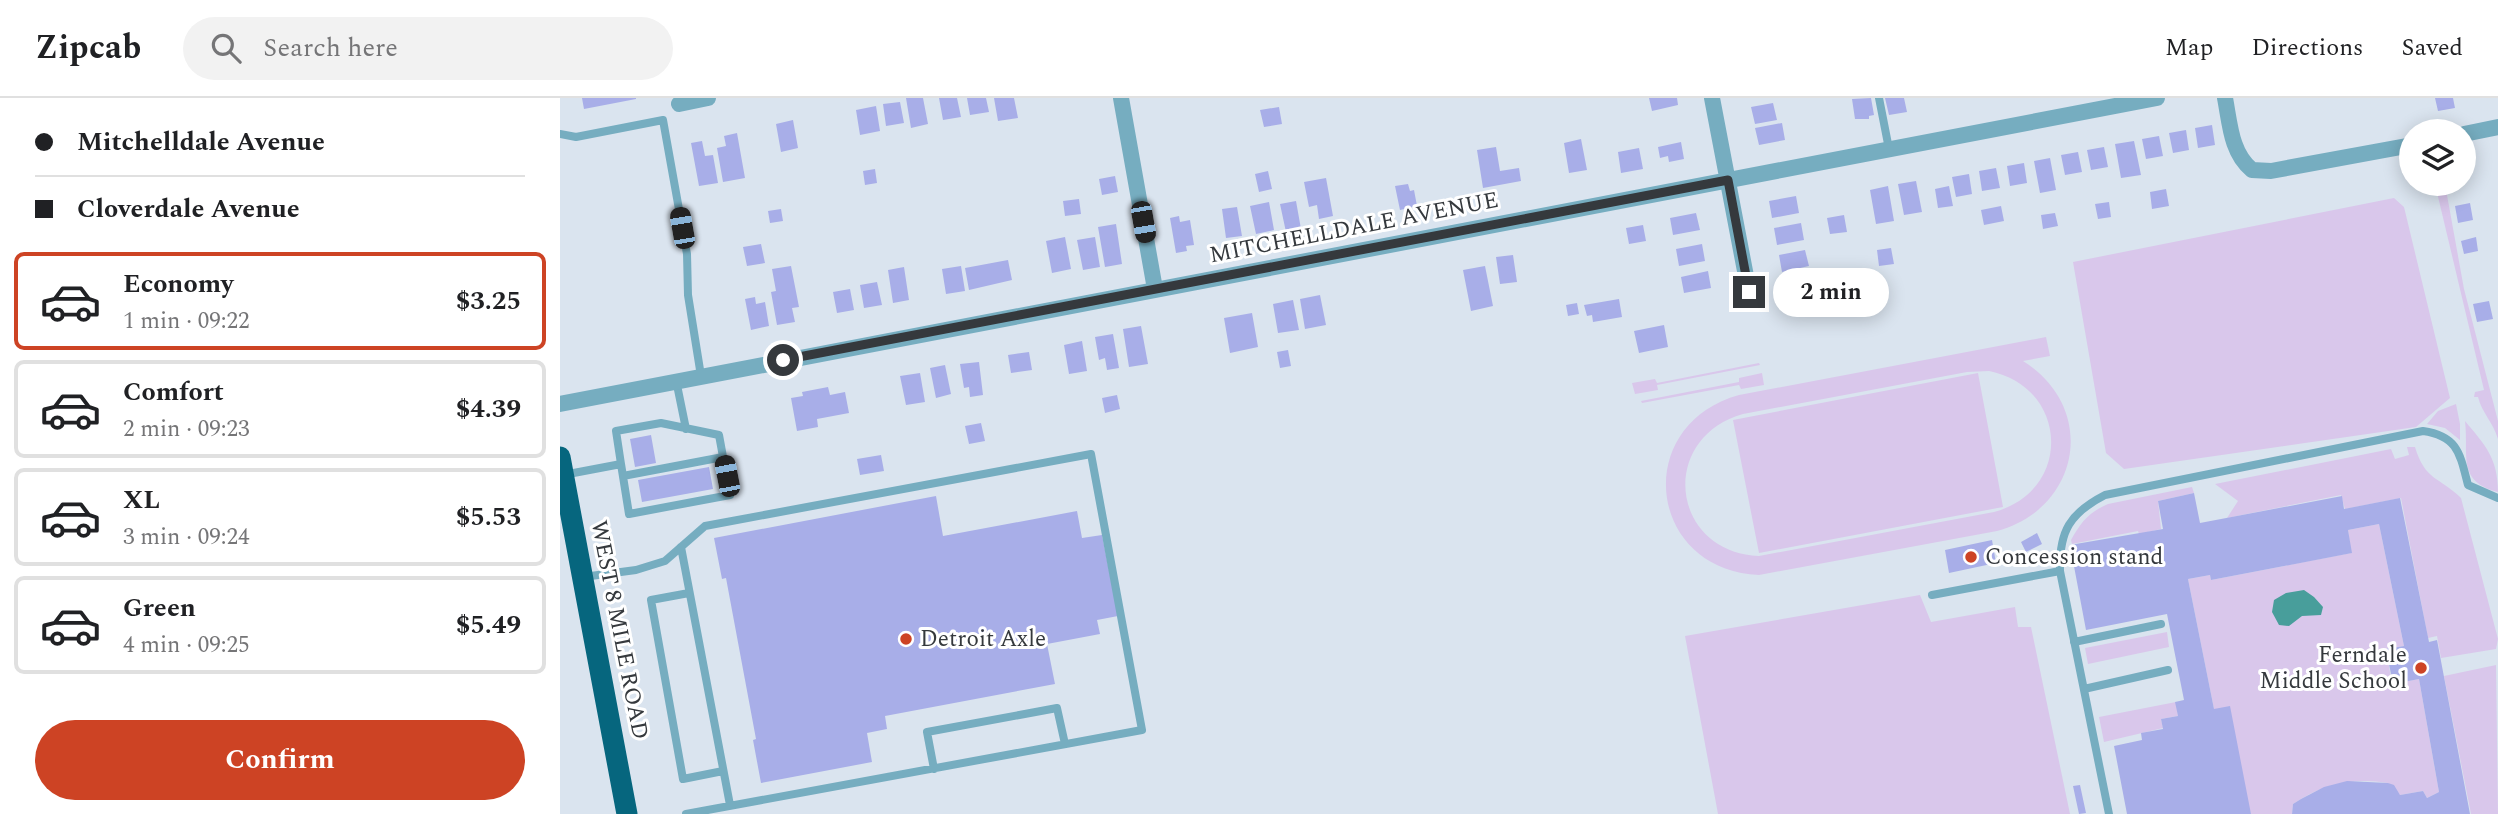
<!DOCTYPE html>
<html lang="en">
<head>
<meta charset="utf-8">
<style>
	body { margin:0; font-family:Spectral,serif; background:#f2f2f2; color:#202124; height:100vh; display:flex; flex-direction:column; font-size:26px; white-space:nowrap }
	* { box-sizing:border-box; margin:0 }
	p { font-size:23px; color:#757577 }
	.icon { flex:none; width:38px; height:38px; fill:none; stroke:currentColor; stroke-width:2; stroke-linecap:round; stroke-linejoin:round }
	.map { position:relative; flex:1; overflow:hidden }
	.drawer { display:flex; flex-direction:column; background:#fff; width:560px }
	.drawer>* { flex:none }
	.banner { display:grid; align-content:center; height:154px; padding:0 35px; background:#fff }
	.tools { position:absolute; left:1839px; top:21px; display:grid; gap:14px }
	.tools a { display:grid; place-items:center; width:77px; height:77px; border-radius:50%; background:#fff; box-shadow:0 4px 18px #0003; font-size:35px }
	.end { position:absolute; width:32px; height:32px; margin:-16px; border:9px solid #35393d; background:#fff; box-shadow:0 0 0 4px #fff }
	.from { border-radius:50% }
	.bubble { position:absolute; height:49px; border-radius:24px; background:#fff; box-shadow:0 4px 18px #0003; font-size:23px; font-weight:700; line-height:49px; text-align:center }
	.car { position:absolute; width:21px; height:42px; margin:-21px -10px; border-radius:9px; box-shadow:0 0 5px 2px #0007; background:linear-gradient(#222 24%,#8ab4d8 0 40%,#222 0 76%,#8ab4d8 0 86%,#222 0) }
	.banner b { display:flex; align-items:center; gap:24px; height:66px; font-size:26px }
	.banner b+b { border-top:2px solid #e0e0e0 }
	.banner i { width:18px; height:18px; background:#202124 }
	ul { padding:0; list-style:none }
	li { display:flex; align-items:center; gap:21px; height:98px; margin:0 14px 10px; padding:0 21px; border:4px solid #e0e0e0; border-radius:10px }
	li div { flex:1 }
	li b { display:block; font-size:26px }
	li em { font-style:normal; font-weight:700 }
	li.selected { border-color:#cd4324 }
	li>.icon { width:63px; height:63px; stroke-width:1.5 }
	.primary-button { display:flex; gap:14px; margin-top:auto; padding:14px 35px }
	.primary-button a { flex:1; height:80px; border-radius:42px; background:#cd4324; color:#fff; font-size:28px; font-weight:700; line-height:80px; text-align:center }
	header { display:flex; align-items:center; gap:42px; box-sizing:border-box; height:98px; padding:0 35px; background:#fff; border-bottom:2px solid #e0e0e0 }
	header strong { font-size:33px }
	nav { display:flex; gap:38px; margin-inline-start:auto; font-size:24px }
	.search { width:490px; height:63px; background:#f2f2f2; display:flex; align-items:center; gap:18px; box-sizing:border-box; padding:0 24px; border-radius:38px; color:#757577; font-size:26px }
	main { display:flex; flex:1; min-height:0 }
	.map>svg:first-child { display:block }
	.green { fill:#d9c7eb; fill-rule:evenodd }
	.water { fill:#489e9b }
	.building { fill:#a8aee8 }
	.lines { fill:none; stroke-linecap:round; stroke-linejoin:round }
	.lane { stroke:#76adc0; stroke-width:8 }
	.street { stroke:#76adc0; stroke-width:16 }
	.highway { stroke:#06667e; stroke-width:21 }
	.route { stroke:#35393d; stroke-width:9 }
	.poi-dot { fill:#cd4324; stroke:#fff; stroke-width:2.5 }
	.labels { text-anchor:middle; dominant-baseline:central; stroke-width:6; stroke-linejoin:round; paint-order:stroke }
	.street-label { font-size:23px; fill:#35393d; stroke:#fff }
	.poi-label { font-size:23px; fill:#35393d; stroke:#fff; text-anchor:start }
</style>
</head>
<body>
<header>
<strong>Zipcab</strong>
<div class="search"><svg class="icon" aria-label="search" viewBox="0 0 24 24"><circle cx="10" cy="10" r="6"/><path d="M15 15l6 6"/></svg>Search here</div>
<nav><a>Map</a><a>Directions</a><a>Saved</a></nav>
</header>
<main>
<section class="drawer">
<div class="banner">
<b><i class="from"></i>Mitchelldale Avenue</b>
<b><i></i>Cloverdale Avenue</b>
</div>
<ul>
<li class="selected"><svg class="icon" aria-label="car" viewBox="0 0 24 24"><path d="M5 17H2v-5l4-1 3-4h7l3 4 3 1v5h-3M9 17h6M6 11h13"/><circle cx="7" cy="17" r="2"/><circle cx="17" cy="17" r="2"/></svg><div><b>Economy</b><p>1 min · 09:22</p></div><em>$3.25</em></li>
<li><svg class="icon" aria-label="car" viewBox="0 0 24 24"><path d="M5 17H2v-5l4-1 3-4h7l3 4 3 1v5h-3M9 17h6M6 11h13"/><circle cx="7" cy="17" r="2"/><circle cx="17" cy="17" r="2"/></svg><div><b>Comfort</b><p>2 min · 09:23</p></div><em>$4.39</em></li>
<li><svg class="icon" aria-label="car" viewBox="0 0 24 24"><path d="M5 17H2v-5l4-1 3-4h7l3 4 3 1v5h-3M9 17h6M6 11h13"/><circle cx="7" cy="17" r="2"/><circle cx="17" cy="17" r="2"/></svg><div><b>XL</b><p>3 min · 09:24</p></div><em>$5.53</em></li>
<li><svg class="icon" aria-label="car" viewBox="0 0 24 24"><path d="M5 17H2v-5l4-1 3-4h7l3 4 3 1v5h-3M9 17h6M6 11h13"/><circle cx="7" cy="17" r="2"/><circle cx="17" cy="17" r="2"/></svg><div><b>Green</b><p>4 min · 09:25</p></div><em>$5.49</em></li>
</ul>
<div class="primary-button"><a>Confirm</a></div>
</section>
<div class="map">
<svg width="1938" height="716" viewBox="0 0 1938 716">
	<rect width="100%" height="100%" fill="#dae4ef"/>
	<path class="green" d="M1875,86H1885L1904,191L1938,323V341C1933,324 1922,315 1918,299H1914L1915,294L1924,292Z
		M1834,100L1844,109L1890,300L1856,329L1564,371L1546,355L1513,164Z
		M1486,239L1490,258L1463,263C1538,310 1521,410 1437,433L1199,477C1087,472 1071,327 1179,297ZM1429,273C1509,289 1513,393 1434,414L1199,458C1110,454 1098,340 1183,316L1407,274Z
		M1199,265L1200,267L1097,287L1098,292L1075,296L1072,285L1095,281L1097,285Z
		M1202,275L1204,287L1181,291L1179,287L1082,305L1081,303L1179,284V280Z
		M1418,275L1443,409L1199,455L1173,322Z
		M1896,306L1900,326V342L1885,330L1867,326L1878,313Z
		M1905,323C1925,347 1938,360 1938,394C1896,383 1909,357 1905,323Z
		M1847,349H1855C1865,383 1880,379 1901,400L1938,541L1936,551L1881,560L1877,538L1868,540L1841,400L1785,411L1781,397L1667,420L1678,403L1655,386L1831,351L1835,361L1849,357Z
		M1632,389L1634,395L1598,403L1601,431L1579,436L1578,433L1512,446L1511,442C1521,424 1529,414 1548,406Z
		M1819,426L1844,548L1826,551L1832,586L1859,581L1879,694L1867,700L1863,693L1840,697L1828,685C1793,679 1762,686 1733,706L1732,716H1691L1654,611L1628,481L1650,477L1651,482L1791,455L1788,432Z
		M1360,497L1371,524L1455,509L1458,529H1471L1510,716H1158L1125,538Z
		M1607,534L1609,549L1528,566L1525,550Z
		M1936,567L1938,716H1911L1884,578Z
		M1616,604L1618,618L1601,621L1603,630L1544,644L1539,619Z"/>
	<path class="water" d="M1744,492L1754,499L1763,509L1761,517L1742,518L1729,528L1719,527L1712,514L1714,502L1726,495Z"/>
	<path class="building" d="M22,0H76V1L24,11Z
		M346,0H363L368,26L351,30Z
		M379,0H397L401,19L383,22Z
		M407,0H426L429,14L410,17Z
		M434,0H454L458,20L438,23Z
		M1089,0H1117L1118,7L1092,13Z
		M1311,0L1314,17L1309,18V21H1295L1292,1Z
		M1325,0H1344L1347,14L1329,17Z
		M1875,0H1893L1895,10L1878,13Z
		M340,4L344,25L326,28L323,6Z
		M1213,5L1217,22L1195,26L1191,9Z
		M316,8L320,33L300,37L296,12Z
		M719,9L722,26L704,29L700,12Z
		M233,22L238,50L221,54L216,26Z
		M1222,25L1225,42L1199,47L1195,30Z
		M1652,27L1655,47L1638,50L1635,30Z
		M1626,32L1629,52L1613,55L1609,35Z
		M177,35L185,80L163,84L157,50L166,48L164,38Z
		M1599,38L1603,58L1586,61L1582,41Z
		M1021,41L1027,72L1009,75L1004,45Z
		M142,43L145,58L153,57L158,85L139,88L131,45Z
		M1574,43L1581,77L1561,80L1555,46Z
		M1121,44L1124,61L1109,64L1108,58L1100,60L1098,49Z
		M936,49L940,73L959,70L961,83L923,90L917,52Z
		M1544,49L1548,69L1531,72L1527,52Z
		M1079,50L1083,71L1061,75L1058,54Z
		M1518,54L1522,74L1505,77L1501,57Z
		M1490,60L1496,92L1480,95L1474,63Z
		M1464,65L1467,85L1450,88L1447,68Z
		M1436,70L1440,90L1422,93L1419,73Z
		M315,71L317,85L305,87L303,73Z
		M708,73L712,91L699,94L695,76Z
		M1409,76L1412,96L1396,99L1392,79Z
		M555,78L558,94L542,97L539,81Z
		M766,80L773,118L759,121L757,107L749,109L744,84Z
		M1356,83L1362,114L1344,117L1338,86Z
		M848,86L850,93L854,92L857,108L840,112L835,88Z
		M1328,88L1334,123L1316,126L1310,92Z
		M1389,88L1393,108L1378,110L1375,91Z
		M1606,91L1609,108L1592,111L1590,94Z
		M1236,98L1239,115L1212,120L1209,103Z
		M519,101L521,116L505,118L503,103Z
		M736,103L741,131L726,134L720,106Z
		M709,104L714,132L696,136L690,108Z
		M1549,104L1551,119L1538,121L1535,106Z
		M1910,105L1913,122L1898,125L1895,108Z
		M1441,108L1444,123L1424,127L1421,112Z
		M677,109L682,138L666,140L662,111Z
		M221,111L223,123L210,125L208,113Z
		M1136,115L1140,132L1113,137L1110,120Z
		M1495,115L1498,128L1483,131L1481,117Z
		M1284,117L1287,134L1270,136L1267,120Z
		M619,118L620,124L630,122L634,147L626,148L627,153L616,155L610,120Z
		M1241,125L1244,142L1217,147L1214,130Z
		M556,126L562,166L545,169L538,129Z
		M1083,127L1086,143L1069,146L1066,130Z
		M505,139L511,171L492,175L486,143Z
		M535,139L540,169L523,172L517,142Z
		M1916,139L1918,153L1904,156L1901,143Z
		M201,146L205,165L187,168L183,149Z
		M1142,146L1145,163L1119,168L1116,151Z
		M1331,150L1334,166L1319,168L1317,152Z
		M1245,152L1249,168L1222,174L1219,157Z
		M953,157L957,184L940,186L936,159Z
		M448,162L452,182L409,192L405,170Z
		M231,168L239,209L232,210L235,224L217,227L211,194L216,193L212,171Z
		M401,168L405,193L386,196L382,171Z
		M925,168L933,208L911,213L903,172Z
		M344,169L349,202L333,205L328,172Z
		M1148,173L1151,190L1124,195L1121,179Z
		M317,184L322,207L304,210L300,187Z
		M290,191L294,212L277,215L273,194Z
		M760,197L766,227L745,231L740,201Z
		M195,199L196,206L205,204L209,228L191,232L185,201Z
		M1059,201L1062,219L1033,224L1032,217L1027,218L1024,207Z
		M733,202L739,232L718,235L713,206Z
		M1929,203L1933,221L1917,224L1913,206Z
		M1017,205L1019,216L1008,218L1006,207Z
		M692,215L698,249L670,255L664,220Z
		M1104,227L1108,249L1079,255L1074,233Z
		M581,228L588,266L569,269L563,231Z
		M553,236L559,270L547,272L545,260L539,262L535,239Z
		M522,243L527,273L509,276L504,247Z
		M728,252L731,268L720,270L717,254Z
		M469,254L472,272L451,275L448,257Z
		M419,264L423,297L410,299L409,289L404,290L400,266Z
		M385,267L391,296L376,300L370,270Z
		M360,275L365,304L346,307L340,278Z
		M268,289L270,297L285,294L289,315L257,321L258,329L237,333L231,300L243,298L242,294Z
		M557,297L560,311L545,315L542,300Z
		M421,325L425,343L409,346L405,328Z
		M91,337L96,365L75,369L70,341Z
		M321,357L324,373L300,377L297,361Z
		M149,369L153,391L82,404L78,382Z
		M1634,395L1640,425L1782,398L1784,411L1840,400L1869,544L1877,542L1910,716H1732L1733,706L1741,701L1764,689L1787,683L1828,685L1834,687L1840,697L1863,693L1867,700L1879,694L1859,581L1833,586L1826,551L1844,548L1819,426L1788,432L1792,455L1651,482L1650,477L1628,481L1654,611L1670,608L1691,716H1567L1554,648L1582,642L1581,635L1603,631L1601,621L1618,618L1615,604L1624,602L1607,516L1526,532L1510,447L1603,431L1598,403Z
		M376,398L383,438L517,413L522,440L542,437L558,518L537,522L540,536L487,546L495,586L325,618L327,631L307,635L312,664L201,685L193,642L196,641L166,480L162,481L154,440Z
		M1477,435L1482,446L1466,454L1461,444Z
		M1432,442L1436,465L1389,475L1385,452Z
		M1520,687L1526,715L1519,716L1513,688Z"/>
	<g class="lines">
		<path class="lane" d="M1319,0L1329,51
			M0,36L16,39L103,22L127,156L128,197L141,278
			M116,282L126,331
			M3,377L61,366L69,416L170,397L159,337L101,325L56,333L61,366
			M63,378L163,359
			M121,449L170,707
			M23,479L76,472L105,463L145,428L531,356L582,632L126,716
			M129,495L91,502L123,681L163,673
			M1372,497L1500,473
			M1514,544L1601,526
			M1524,591L1608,572
			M374,671L367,634L497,610L505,646
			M1549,716L1500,473C1499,433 1510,415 1545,397L1863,333C1898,338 1900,356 1908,387L1938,400"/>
		<path class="street" d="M561,0L595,191
			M1152,0L1189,194
			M1665,0C1670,26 1671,55 1692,72L1711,73L1852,47
			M119,6L148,0
			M1904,36L1938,29
			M0,306L1597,0"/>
		<path class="highway" d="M0,359L67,716"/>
	</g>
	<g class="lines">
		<path class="route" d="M223,262L1168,82L1189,194"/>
	</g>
	<g class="poi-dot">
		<circle cx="1411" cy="459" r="7"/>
		<circle cx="346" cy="541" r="7"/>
		<circle cx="1861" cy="570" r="7"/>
	</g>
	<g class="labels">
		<g class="street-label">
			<text transform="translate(794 130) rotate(-11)">MITCHELLDALE AVENUE</text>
			<text transform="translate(59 532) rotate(79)">WEST 8 MILE ROAD</text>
		</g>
		<g class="poi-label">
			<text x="1425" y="459">Concession stand</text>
			<text x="360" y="541">Detroit Axle</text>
			<text x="1847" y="557" text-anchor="end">Ferndale<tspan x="1847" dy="26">Middle School</tspan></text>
		</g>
	</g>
</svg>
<div class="tools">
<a><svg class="icon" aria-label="layers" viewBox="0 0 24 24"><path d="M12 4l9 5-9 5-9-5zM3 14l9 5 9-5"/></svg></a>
</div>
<i class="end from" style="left:223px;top:262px"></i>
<i class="end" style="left:1189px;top:194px"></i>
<div class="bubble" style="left:1213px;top:170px;width:116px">2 min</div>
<i class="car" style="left:583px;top:124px;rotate:170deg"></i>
<i class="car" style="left:122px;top:130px;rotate:350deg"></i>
<i class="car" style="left:167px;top:378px;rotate:349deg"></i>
</div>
</main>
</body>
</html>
